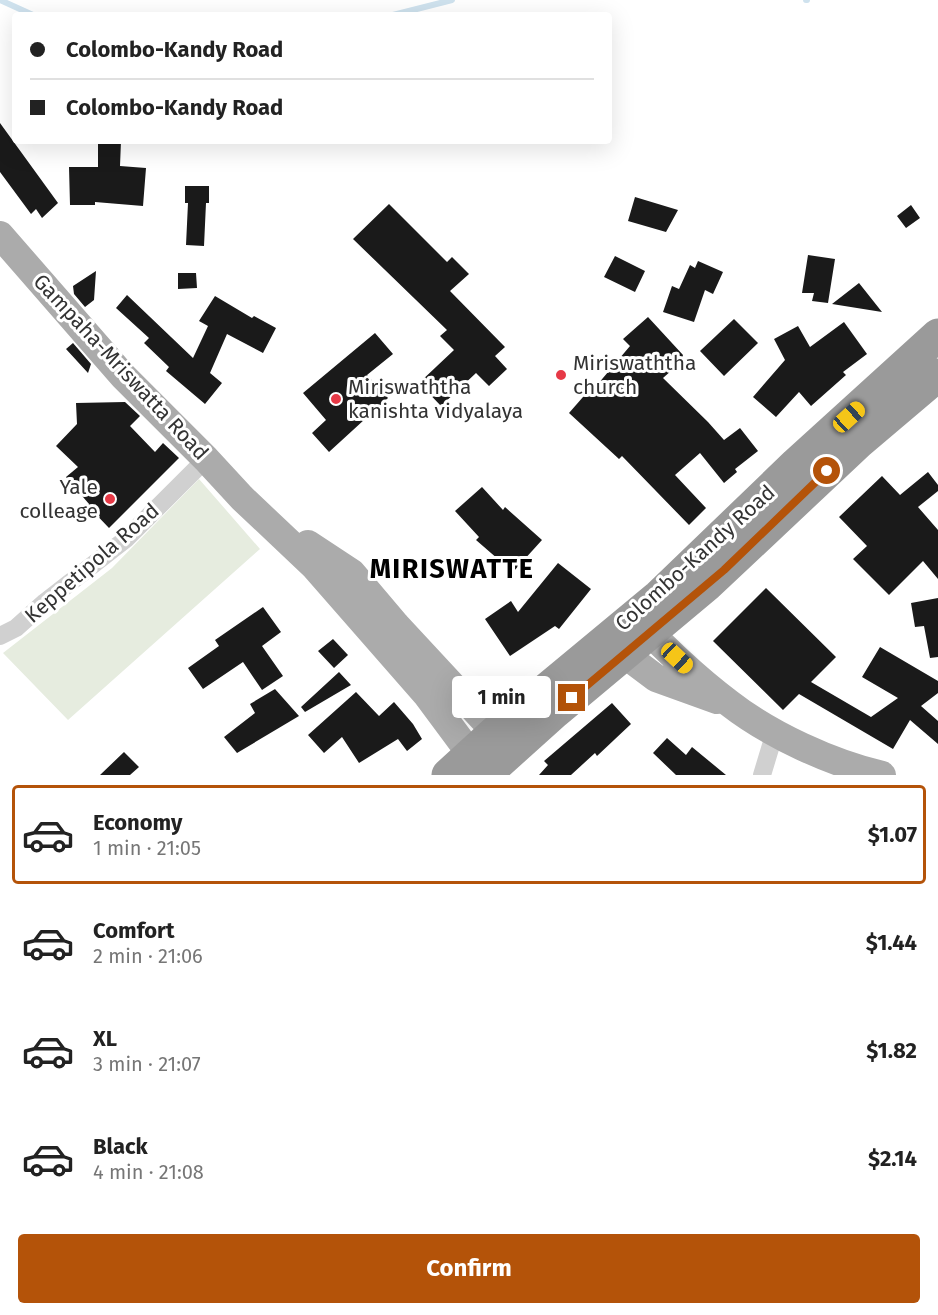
<!DOCTYPE html>
<html lang="en">
<head>
<meta charset="utf-8">
<style>
	body { margin:0; font-family:"Fira Sans",sans-serif; background:#f2f2f2; color:#222; height:100vh; display:flex; flex-direction:column; font-size:22px; white-space:nowrap }
	* { box-sizing:border-box; margin:0 }
	p { font-size:20px; color:#767676 }
	.icon { flex:none; width:33px; height:33px; fill:none; stroke:currentColor; stroke-width:2; stroke-linecap:round; stroke-linejoin:round }
	.map { position:relative; height:775px; overflow:hidden }
	.panel { display:flex; flex-direction:column; background:#fff; flex:1 }
	.panel>* { flex:none }
	.hud { position:absolute; left:12px; top:12px; width:600px; height:132px; border-radius:6px; box-shadow:0 6px 24px #0002; display:grid; align-content:center; height:132px; padding:0 18px; background:#fff }
	.end { position:absolute; width:27px; height:27px; margin:-14px; border:8px solid #b45309; background:#fff; box-shadow:0 0 0 3px #fff }
	.from { border-radius:50% }
	.bubble { position:absolute; height:42px; border-radius:6px; background:#fff; box-shadow:0 6px 24px #0002; font-size:20px; font-weight:700; line-height:42px; text-align:center }
	.car { position:absolute; width:18px; height:36px; margin:-18px -9px; border-radius:8px; box-shadow:0 0 4px 2px #0007; background:linear-gradient(#f5c518 24%,#345 0 40%,#f5c518 0 76%,#345 0 86%,#f5c518 0) }
	.hud b { display:flex; align-items:center; gap:21px; height:57px; font-size:22px }
	.hud b+b { border-top:2px solid #e0e0e0 }
	.hud i { width:15px; height:15px; background:#222 }
	ul { padding:10px 0 0; list-style:none }
	li { display:flex; align-items:center; gap:18px; height:99px; margin:0 12px 9px; padding:0 6px; border:3px solid transparent; border-radius:6px }
	li div { flex:1 }
	li b { display:block; font-size:22px }
	li em { font-style:normal; font-weight:700 }
	li.current { border-color:#b45309 }
	li>.icon { width:54px; height:54px; stroke-width:1.5 }
	.button { display:flex; gap:12px; margin-top:auto; padding:12px 18px }
	.button a { flex:1; height:69px; border-radius:6px; background:#b45309; color:#fff; font-size:24px; font-weight:700; line-height:69px; text-align:center }
	.map>svg:first-child { display:block }
	.green { fill:#e6ecdf }
	.lines { fill:none; stroke-linecap:round; stroke-linejoin:round }
	.stream { stroke:#cfe2ee; stroke-width:6 }
	.building { fill:#1a1a1a }
	.street { stroke:#d0d0d0; stroke-width:18 }
	.primary { stroke:#ababab; stroke-width:28 }
	.highway { stroke:#9a9a9a; stroke-width:33 }
	.route { stroke:#b45309; stroke-width:8 }
	.poi-dot { fill:#e63946; stroke:#fff; stroke-width:2 }
	.labels { text-anchor:middle; dominant-baseline:central; stroke-width:6; stroke-linejoin:round; paint-order:stroke }
	.poi-label { font-size:21px; fill:#333; stroke:#fff; text-anchor:start }
	.street-label { font-size:21px; fill:#333; stroke:#fff }
	.district-label { font-size:27px; font-weight:bold; letter-spacing:1.5px; fill:#000; stroke:#fff }
</style>
</head>
<body>
<div class="map">
<svg width="938" height="775" viewBox="0 0 938 775">
	<rect width="100%" height="100%" fill="#fff"/>
	<path class="green" d="M199,479L260,549L68,720L3,653L112,568Z"/>
	<g class="lines">
		<path class="stream" d="M0,0L33,15
			M806,0H807
			M393,15L452,0"/>
	</g>
	<path class="building" d="M0,123L58,203L42,218L36,209L31,214L0,172Z
		M98,141H121L120,166L146,168L143,206L95,202V205H70L69,167H98Z
		M185,186H209V203H206L204,246L186,245L188,203H185Z
		M635,197L678,210L666,232L628,221Z
		M389,204L447,262L452,257L469,274L450,291L505,347L495,356L507,369L489,386L476,373L441,406L419,383L454,350L440,336L447,330L353,239Z
		M911,205L920,218L906,228L897,216Z
		M808,255L835,259L828,303L812,301L814,293H802Z
		M615,256L645,271L635,292L604,277Z
		M698,261L723,272L713,294L705,290L694,322L663,312L672,286L679,289L690,265L695,268Z
		M96,271L94,300L85,307L74,294L73,286Z
		M178,273H196L197,288L178,289Z
		M859,283L882,312L832,304Z
		M127,295L193,358L208,326L199,321L215,296L252,318L254,316L276,328L263,353L227,334L210,373L222,383L205,404L166,371L169,367L144,343L149,338L116,308Z
		M648,317L683,355L681,362L663,378L708,422L724,440L740,428L758,451L735,469L737,472L724,483L700,453L675,475L706,508L689,525L622,456L619,459L569,413L590,389L592,391L630,346L623,339Z
		M734,319L758,343L724,376L700,351Z
		M844,322L867,354L843,372L846,375L811,406L799,392L776,417L753,397L785,360L774,339L798,326L810,347Z
		M375,333L393,354L367,375L388,398L329,452L312,433L326,420L303,393Z
		M73,343L91,364L88,373L66,349Z
		M125,402L140,416L130,426L155,452L163,443L179,458L109,528L87,505L89,504L66,477L78,467L56,446L77,424L76,403Z
		M928,472L938,485V491L918,507L938,530V579L923,561L889,595L853,559L867,546L839,517L882,476L900,495Z
		M482,487L503,510L505,507L542,540L513,572L476,540L479,537L455,511Z
		M558,563L591,589L559,629L555,626L510,656L485,619L511,601L518,612Z
		M766,588L836,657L811,682L871,717L898,698L862,677L880,647L938,681V693L921,706L938,721V744L910,720L893,749L799,694L783,710L713,641Z
		M938,598V657L930,658L924,626L915,627L911,603Z
		M263,607L281,632L262,646L283,676L262,690L243,662L203,689L188,668L219,646L215,640Z
		M333,639L348,655L334,668L318,651Z
		M339,672L351,685L305,712L301,707Z
		M275,689L299,716L237,753L224,737L255,713L250,704Z
		M356,692L379,716L394,702L413,724L422,739L407,751L398,739L359,763L342,737L324,753L308,735Z
		M612,703L631,724L597,756L595,753L571,775H539L548,765L544,761Z
		M667,738L686,755L692,747L726,775H676L653,753Z
		M124,752L139,767L130,775H100Z"/>
	<g class="lines">
		<path class="street" d="M0,636L16,628L45,602L126,539L206,459
			M762,775L775,732"/>
		<path class="primary" d="M0,235L123,376L206,459L242,498L314,566L426,694L484,772
			M308,544L352,573L396,625L511,749
			M634,617C664,647 695,678 729,703C770,735 831,763 882,775
			M610,640L624,654L656,678L717,700"/>
		<path class="highway" d="M448,775L495,732L659,596L796,464L938,335
			M485,775L555,712L708,584L858,443L938,375"/>
	</g>
	<g class="lines">
		<path class="route" d="M572,698L724,570L827,471"/>
	</g>
	<g class="poi-dot">
		<circle cx="561" cy="375" r="6"/>
		<circle cx="336" cy="399" r="6"/>
		<circle cx="110" cy="499" r="6"/>
	</g>
	<g class="labels">
		<g class="poi-label">
			<text x="573" y="363">Miriswaththa<tspan x="573" dy="24">church</tspan></text>
			<text x="348" y="387">Miriswaththa<tspan x="348" dy="24">kanishta vidyalaya</tspan></text>
			<text x="98" y="487" text-anchor="end">Yale<tspan x="98" dy="24">colleage</tspan></text>
		</g>
		<g class="street-label">
			<text transform="translate(121 367) rotate(47)">Gampaha-Mriswatta Road</text>
			<text transform="translate(695 558) rotate(-42)">Colombo-Kandy Road</text>
			<text transform="translate(92 563) rotate(-41)">Keppetipola Road</text>
		</g>
		<g class="district-label">
			<text x="452" y="569">MIRISWATTE</text>
		</g>
	</g>
</svg>
<i class="end from" style="left:827px;top:471px"></i>
<i class="end" style="left:572px;top:698px"></i>
<div class="bubble" style="left:452px;top:676px;width:99px">1 min</div>
<i class="car" style="left:849px;top:417px;rotate:48deg"></i>
<i class="car" style="left:677px;top:658px;rotate:133deg"></i>
<div class="hud">
<b><i class="from"></i>Colombo-Kandy Road</b>
<b><i></i>Colombo-Kandy Road</b>
</div>
</div>
<section class="panel">
<ul>
<li class="current"><svg class="icon" aria-label="car" viewBox="0 0 24 24"><path d="M5 17H2v-5l4-1 3-4h7l3 4 3 1v5h-3M9 17h6M6 11h13"/><circle cx="7" cy="17" r="2"/><circle cx="17" cy="17" r="2"/></svg><div><b>Economy</b><p>1 min · 21:05</p></div><em>$1.07</em></li>
<li><svg class="icon" aria-label="car" viewBox="0 0 24 24"><path d="M5 17H2v-5l4-1 3-4h7l3 4 3 1v5h-3M9 17h6M6 11h13"/><circle cx="7" cy="17" r="2"/><circle cx="17" cy="17" r="2"/></svg><div><b>Comfort</b><p>2 min · 21:06</p></div><em>$1.44</em></li>
<li><svg class="icon" aria-label="car" viewBox="0 0 24 24"><path d="M5 17H2v-5l4-1 3-4h7l3 4 3 1v5h-3M9 17h6M6 11h13"/><circle cx="7" cy="17" r="2"/><circle cx="17" cy="17" r="2"/></svg><div><b>XL</b><p>3 min · 21:07</p></div><em>$1.82</em></li>
<li><svg class="icon" aria-label="car" viewBox="0 0 24 24"><path d="M5 17H2v-5l4-1 3-4h7l3 4 3 1v5h-3M9 17h6M6 11h13"/><circle cx="7" cy="17" r="2"/><circle cx="17" cy="17" r="2"/></svg><div><b>Black</b><p>4 min · 21:08</p></div><em>$2.14</em></li>
</ul>
<div class="button"><a>Confirm</a></div>
</section>
</body>
</html>
